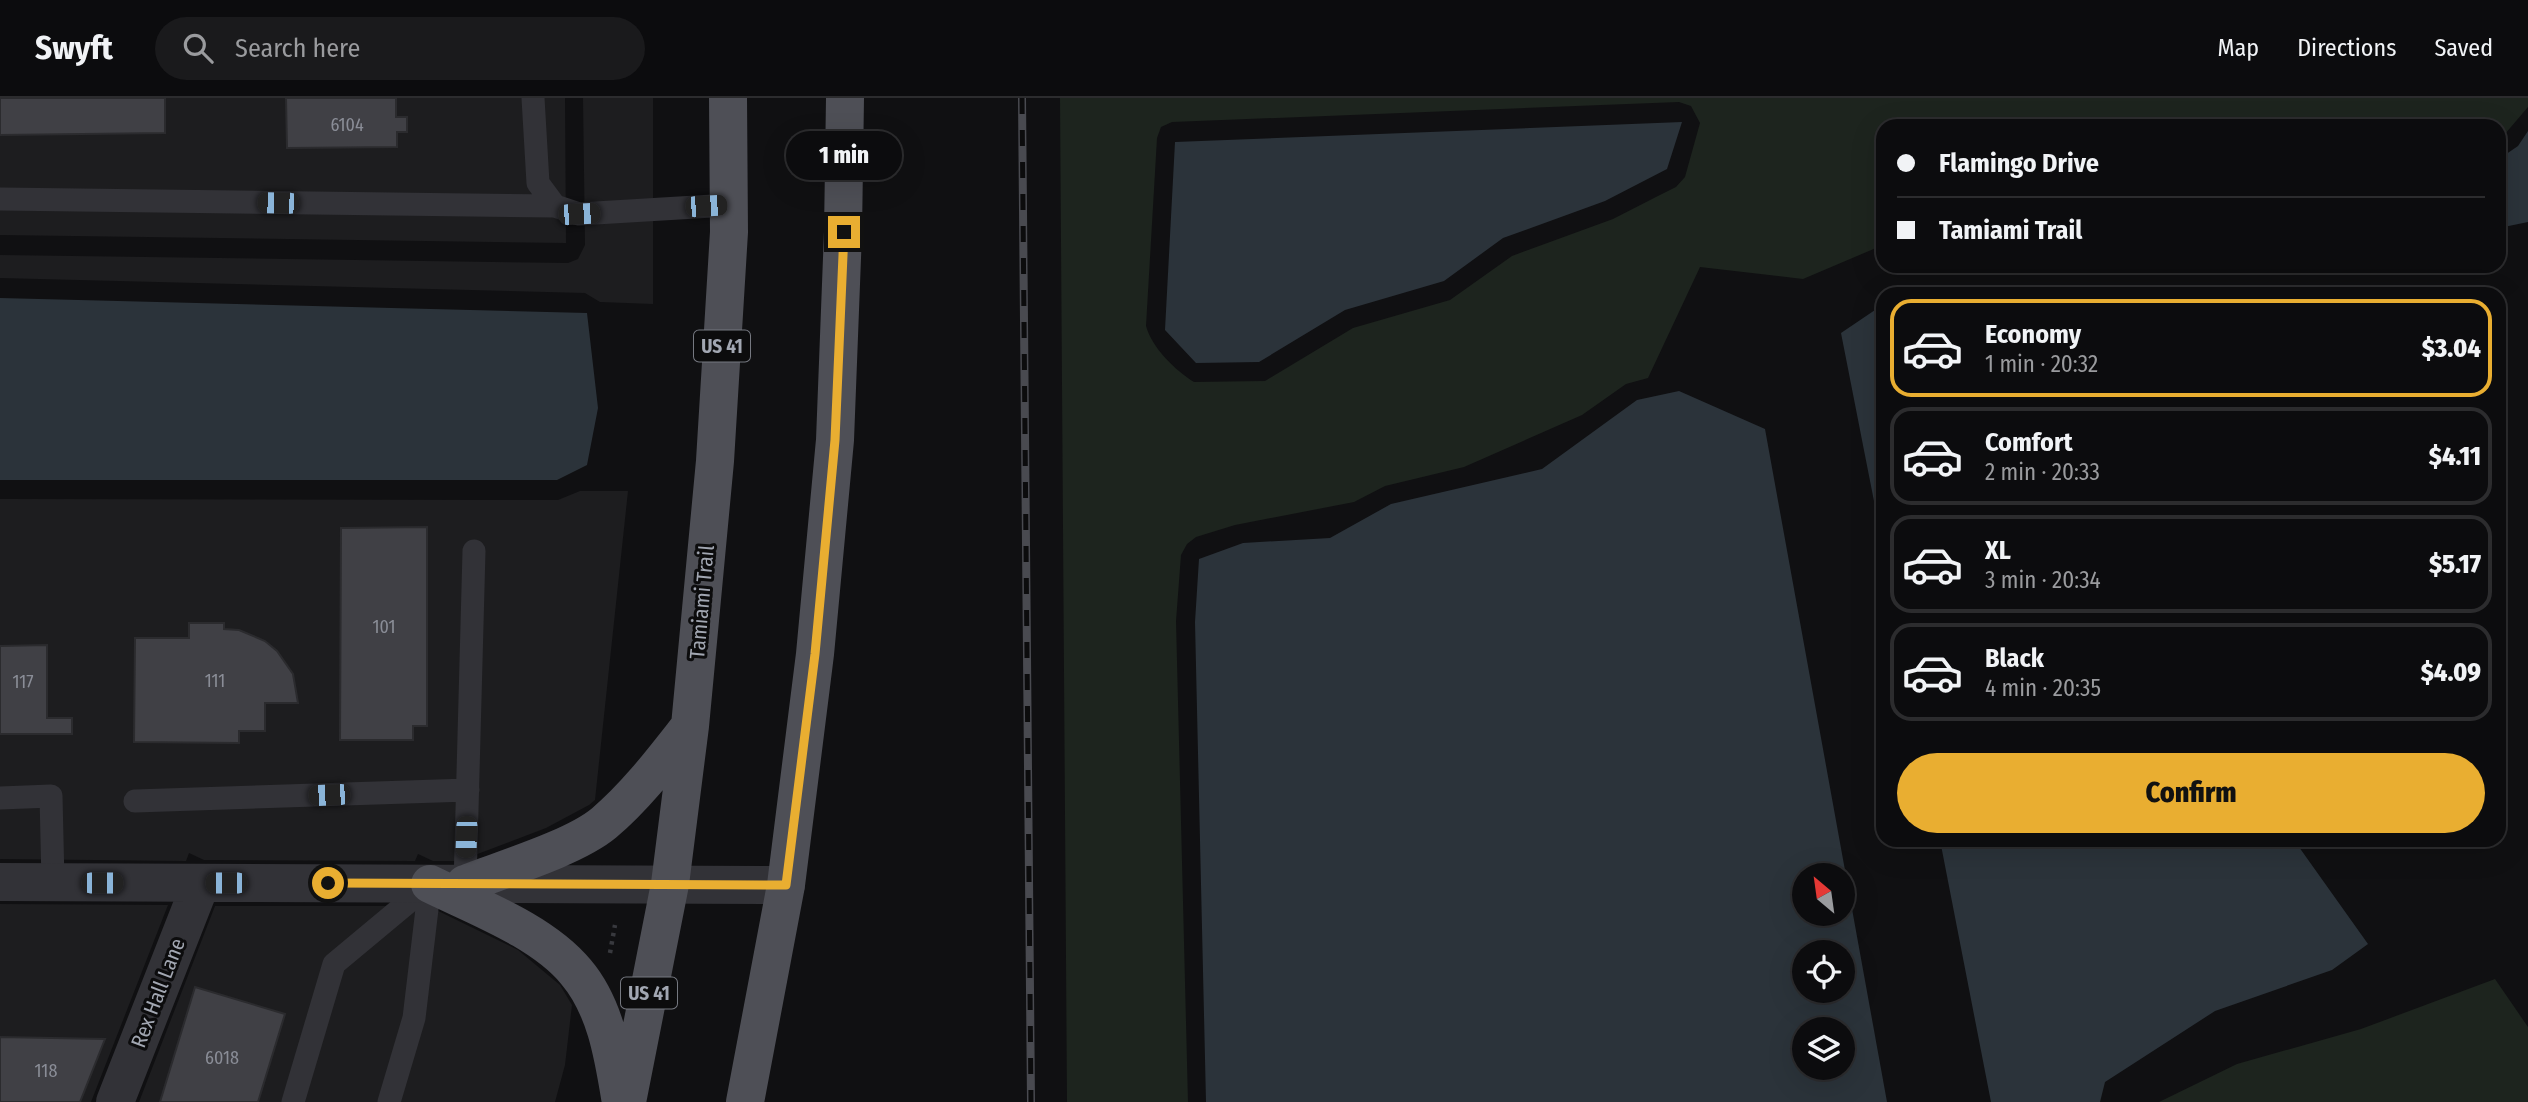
<!DOCTYPE html>
<html lang="en">
<head>
<meta charset="utf-8">
<style>
	body { margin:0; font-family:"Fira Sans Condensed",sans-serif; background:#1a1a1c; color:#f1f3f6; height:100vh; display:flex; flex-direction:column; font-size:26px; white-space:nowrap }
	* { box-sizing:border-box; margin:0 }
	p { font-size:23px; color:#9a9b9e }
	.icon { flex:none; width:38px; height:38px; fill:none; stroke:currentColor; stroke-width:2; stroke-linecap:round; stroke-linejoin:round }
	.map { position:relative; flex:1; overflow:hidden }
	.panel { position:absolute; left:1876px; top:189px; width:630px; height:560px; display:flex; flex-direction:column; background:#0c0c0e; border-radius:21px; box-shadow:0 7px 28px #0002,0 0 0 2px #2c2c2e }
	.panel>* { flex:none }
	.hud { position:absolute; left:1876px; top:21px; width:630px; height:154px; border-radius:21px; box-shadow:0 7px 28px #0002,0 0 0 2px #2c2c2e; display:grid; align-content:center; height:154px; padding:0 21px; background:#0c0c0e }
	.needle { width:46px; rotate:331deg }
	.tools { position:absolute; left:1792px; top:765px; display:grid; gap:14px }
	.tools a { display:grid; place-items:center; width:63px; height:63px; border-radius:50%; background:#0c0c0e; box-shadow:0 7px 28px #0002,0 0 0 2px #2c2c2e; font-size:35px }
	.end { position:absolute; width:32px; height:32px; margin:-16px; border:9px solid #e9ae31; background:#111; box-shadow:0 0 0 4px #111 }
	.from { border-radius:50% }
	.bubble { position:absolute; height:49px; border-radius:24px; background:#0c0c0e; box-shadow:0 7px 28px #0002,0 0 0 2px #2c2c2e; font-size:23px; font-weight:800; line-height:49px; text-align:center }
	.car { position:absolute; width:21px; height:42px; margin:-21px -10px; border-radius:9px; box-shadow:0 0 5px 2px #0007; background:linear-gradient(#222 24%,#8ab4d8 0 40%,#222 0 76%,#8ab4d8 0 86%,#222 0) }
	.hud b { display:flex; align-items:center; gap:24px; height:66px; font-size:26px }
	.hud b+b { border-top:2px solid #2c2c2e }
	.hud i { width:18px; height:18px; background:#f1f3f6 }
	ul { padding:12px 0 0; list-style:none }
	li { display:flex; align-items:center; gap:21px; height:98px; margin:0 14px 10px; padding:0 7px; border:4px solid #2c2c2e; border-radius:21px }
	li div { flex:1 }
	li b { display:block; font-size:26px }
	li em { font-style:normal; font-weight:800 }
	li.current { border-color:#e9ae31 }
	li>.icon { width:63px; height:63px; stroke-width:1.5 }
	.button { display:flex; gap:14px; margin-top:auto; padding:14px 21px }
	.button a { flex:1; height:80px; border-radius:42px; background:#e9ae31; color:#111; font-size:28px; font-weight:800; line-height:80px; text-align:center }
	header { display:flex; align-items:center; gap:42px; box-sizing:border-box; height:98px; padding:0 35px; background:#0c0c0e; border-bottom:2px solid #2c2c2e }
	header strong { font-size:33px }
	nav { display:flex; gap:38px; margin-inline-start:auto; font-size:24px }
	.search { width:490px; height:63px; background:#1a1a1c; display:flex; align-items:center; gap:18px; box-sizing:border-box; padding:0 24px; border-radius:38px; color:#9a9b9e; font-size:26px }
	.map>svg:first-child { display:block }
	.built { fill:#1d1d1f }
	.green { fill:#1d241e; fill-rule:evenodd }
	.water { fill:#2b333a; fill-rule:evenodd }
	.building { fill:#404045; stroke:#2b2b2e; stroke-width:2 }
	.lines { fill:none; stroke-linecap:round; stroke-linejoin:round }
	.path { stroke:#38393e; stroke-width:4.5; stroke-dasharray:3.5 5; stroke-linecap:butt }
	.service { stroke:#323237; stroke-width:23 }
	.minor { stroke:#323237; stroke-width:38 }
	.primary { stroke:#4e4f56; stroke-width:38 }
	.rail-casing { stroke:#494a50; stroke-width:8 }
	.rail { stroke:#0c0c0d; stroke-width:5; stroke-dasharray:16; stroke-linecap:butt }
	.route { stroke:#e9ae31; stroke-width:9 }
	.labels { text-anchor:middle; dominant-baseline:central; stroke-width:6; stroke-linejoin:round; paint-order:stroke }
	.number-label { font-size:18px; fill:#8a8d97 }
	.shield { fill:#0c0c0d; stroke:#757880; stroke-width:2 }
	.shield-label { font-size:19px; font-weight:bold; fill:#a2a7b2 }
	.street-label { font-size:21px; fill:#a2a7b2; stroke:#0c0c0d }
</style>
</head>
<body>
<header>
<strong>Swyft</strong>
<div class="search"><svg class="icon" aria-label="search" viewBox="0 0 24 24"><circle cx="10" cy="10" r="6"/><path d="M15 15l6 6"/></svg>Search here</div>
<nav><a>Map</a><a>Directions</a><a>Saved</a></nav>
</header>
<div class="map">
<svg width="2528" height="1004" viewBox="0 0 2528 1004">
	<rect width="100%" height="100%" fill="#101012"/>
	<path class="built" d="M0,0H565L566,145L0,137Z
		M583,0H653V206L600,204L585,195L0,180V157L568,165L578,161L585,147Z
		M580,393H628L595,702L589,707L546,730L459,763H433L418,756L415,763L204,762L189,755L186,763L0,761V401L558,402Z
		M0,806L168,807L91,1004H0Z
		M215,808H428L518,852L560,887L572,907L565,967L555,1004H139Z"/>
	<path class="green" d="M1060,0H2528V9L2499,43V28H1883V147L1803,181L1700,169L1648,280L1626,286L1582,317L1464,369L1385,388L1354,404L1235,427L1196,439L1187,446L1181,457L1176,523L1188,1004H1067ZM1679,4L1691,8L1700,25L1685,79L1676,89L1656,99L1613,121L1512,158L1450,202L1353,230L1265,283L1194,284C1175,272 1152,250 1146,228L1157,40L1161,29L1172,24Z
		M2495,881L2528,929V1004H2159L2237,966L2361,931Z"/>
	<path class="water" d="M1682,24L1667,71L1605,103L1503,140L1444,183L1345,212L1259,264L1196,265L1165,232L1175,44Z
		M2528,33V124L2499,130V61L2518,48Z
		M2314,188L2355,190V196H2250Z
		M0,200L587,215L598,310L587,367L557,382H0Z
		M1875,212L1883,214V449L1841,235Z
		M1679,293L1765,331L1887,1004H1206L1195,524L1199,461L1243,445L1330,440L1391,406L1542,371L1637,302ZM1804,777H1843V816H1804ZM1843,854V892H1804V854ZM1843,931V970H1804V931Z
		M1940,742H2294L2368,846L2332,872L2215,913L2105,984L2100,1004H1991Z"/>
	<path class="building" d="M0,0H165V35L0,37Z
		M286,0H396V19H407V34H397V49L287,50Z
		M427,429V628H413V642H340L341,430Z
		M189,525H224V531L239,532L265,543L277,553L293,576L298,605H265V633H239V645L134,644L135,540H189Z
		M47,547V620H72V636H0V548Z
		M195,889L285,916L258,1004H160Z
		M0,939L105,941L80,1004H0Z"/>
	<g class="lines">
		<path class="path" d="M610,855L615,827"/>
		<path class="service" d="M533,0L538,85L555,108L579,116L729,107
			M0,101L555,108
			M0,700L51,698L53,784
			M135,703L468,692
			M465,786L474,453
			M293,1004L334,866L430,786
			M389,1004L414,920L430,786"/>
		<path class="minor" d="M0,784L786,787
			M115,1004L201,785"/>
		<path class="primary" d="M430,786C477,809 542,833 576,874C605,908 613,956 620,999
			M465,786C503,771 574,750 604,725C637,697 664,661 690,628
			M627,1004L670,786L690,628L715,363L729,134L728,0
			M745,1004L786,787L815,556L835,342L843,134L845,0"/>
		<defs>
			<path id="rail" d="M1022,0L1031,1004"/>
		</defs>
		<use href="#rail" class="rail-casing"/>
		<use href="#rail" class="rail"/>
	</g>
	<g class="lines">
		<path class="route" d="M328,785L786,787L815,556L835,342L844,134"/>
	</g>
	<g class="labels">
		<g class="number-label">
			<text x="347" y="27">6104</text>
			<text x="384" y="529">101</text>
			<text x="215" y="583">111</text>
			<text x="23" y="584">117</text>
			<text x="222" y="960">6018</text>
			<text x="46" y="973">118</text>
		</g>
		<g class="shield">
			<rect x="694" y="232.5" width="56" height="31" rx="5"/>
			<rect x="621" y="879.5" width="56" height="31" rx="5"/>
		</g>
		<g class="shield-label">
			<text x="722" y="248">US 41</text>
			<text x="649" y="895">US 41</text>
		</g>
		<g class="street-label">
			<text transform="translate(702 504) rotate(-85)">Tamiami Trail</text>
			<text transform="translate(158 895) rotate(-69)">Rex Hall Lane</text>
		</g>
	</g>
</svg>
<div class="tools">
<a><svg class="needle" viewBox="-14 -14 28 28"><path d="M0-13l5 13h-10z" fill="#e53935"/><path d="M0 13l5-13h-10z" fill="#9a9b9e"/></svg></a>
<a><svg class="icon" aria-label="locate" viewBox="0 0 24 24"><circle cx="12" cy="12" r="6"/><path d="M12 2v4M12 18v4M2 12h4M18 12h4"/></svg></a>
<a><svg class="icon" aria-label="layers" viewBox="0 0 24 24"><path d="M12 4l9 5-9 5-9-5zM3 14l9 5 9-5"/></svg></a>
</div>
<i class="end from" style="left:328px;top:785px"></i>
<i class="end" style="left:844px;top:134px"></i>
<div class="bubble" style="left:786px;top:33px;width:116px">1 min</div>
<i class="car" style="left:278px;top:105px;rotate:271deg"></i>
<i class="car" style="left:706px;top:108px;rotate:87deg"></i>
<i class="car" style="left:579px;top:116px;rotate:87deg"></i>
<i class="car" style="left:329px;top:697px;rotate:268deg"></i>
<i class="car" style="left:466px;top:739px;rotate:182deg"></i>
<i class="car" style="left:102px;top:785px;rotate:90deg"></i>
<i class="car" style="left:226px;top:785px;rotate:270deg"></i>
<div class="hud">
<b><i class="from"></i>Flamingo Drive</b>
<b><i></i>Tamiami Trail</b>
</div>
<section class="panel">
<ul>
<li class="current"><svg class="icon" aria-label="car" viewBox="0 0 24 24"><path d="M5 17H2v-5l4-1 3-4h7l3 4 3 1v5h-3M9 17h6M6 11h13"/><circle cx="7" cy="17" r="2"/><circle cx="17" cy="17" r="2"/></svg><div><b>Economy</b><p>1 min · 20:32</p></div><em>$3.04</em></li>
<li><svg class="icon" aria-label="car" viewBox="0 0 24 24"><path d="M5 17H2v-5l4-1 3-4h7l3 4 3 1v5h-3M9 17h6M6 11h13"/><circle cx="7" cy="17" r="2"/><circle cx="17" cy="17" r="2"/></svg><div><b>Comfort</b><p>2 min · 20:33</p></div><em>$4.11</em></li>
<li><svg class="icon" aria-label="car" viewBox="0 0 24 24"><path d="M5 17H2v-5l4-1 3-4h7l3 4 3 1v5h-3M9 17h6M6 11h13"/><circle cx="7" cy="17" r="2"/><circle cx="17" cy="17" r="2"/></svg><div><b>XL</b><p>3 min · 20:34</p></div><em>$5.17</em></li>
<li><svg class="icon" aria-label="car" viewBox="0 0 24 24"><path d="M5 17H2v-5l4-1 3-4h7l3 4 3 1v5h-3M9 17h6M6 11h13"/><circle cx="7" cy="17" r="2"/><circle cx="17" cy="17" r="2"/></svg><div><b>Black</b><p>4 min · 20:35</p></div><em>$4.09</em></li>
</ul>
<div class="button"><a>Confirm</a></div>
</section>
</div>
</body>
</html>
